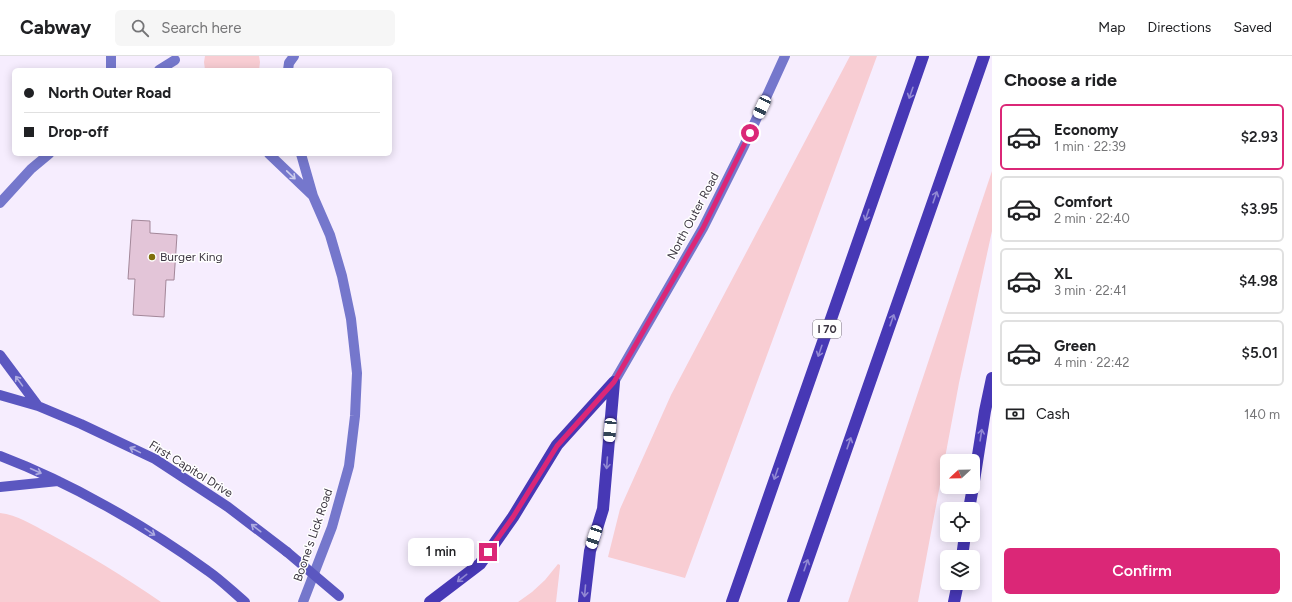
<!DOCTYPE html>
<html lang="en">
<head>
<meta charset="utf-8">
<style>
	body { margin:0; font-family:Figtree,sans-serif; background:#f6f6f6; color:#202124; height:100vh; display:flex; flex-direction:column; font-size:15px; white-space:nowrap }
	* { box-sizing:border-box; margin:0 }
	p { font-size:13px; color:#757577 }
	.icon { flex:none; width:22px; height:22px; fill:none; stroke:currentColor; stroke-width:2; stroke-linecap:round; stroke-linejoin:round }
	.map { position:relative; flex:1; overflow:hidden }
	.panel { display:flex; flex-direction:column; background:#fff; width:300px }
	.panel>* { flex:none }
	.top-card { position:absolute; left:12px; top:12px; width:380px; height:88px; border-radius:6px; box-shadow:0 2px 10px #0003; display:grid; align-content:center; height:88px; padding:0 12px; background:#fff }
	.needle { width:26px; rotate:248deg }
	.controls { position:absolute; left:940px; top:398px; display:grid; gap:8px }
	.controls a { display:grid; place-items:center; width:40px; height:40px; border-radius:6px; background:#fff; box-shadow:0 2px 10px #0003; font-size:20px }
	.end { position:absolute; width:18px; height:18px; margin:-9px; border:5px solid #db2777; background:#fff; box-shadow:0 0 0 2px #fff }
	.from { border-radius:50% }
	.bubble { position:absolute; height:28px; border-radius:6px; background:#fff; box-shadow:0 2px 10px #0003; font-size:13px; font-weight:600; line-height:28px; text-align:center }
	.car { position:absolute; width:12px; height:24px; margin:-12px -6px; border-radius:5px; box-shadow:0 0 3px 1px #0007; background:linear-gradient(#fff 24%,#345 0 40%,#fff 0 76%,#345 0 86%,#fff 0) }
	.top-card b { display:flex; align-items:center; gap:14px; height:38px; font-size:15px }
	.top-card b+b { border-top:1px solid #e0e0e0 }
	.top-card i { width:10px; height:10px; background:#202124 }
	ul { padding:0; list-style:none }
	li { display:flex; align-items:center; gap:12px; height:66px; margin:0 8px 6px; padding:0 4px; border:2px solid #e0e0e0; border-radius:6px }
	li div { flex:1 }
	li b { display:block; font-size:15px }
	li em { font-style:normal; font-weight:600 }
	li.active { border-color:#db2777 }
	li>.icon { width:36px; height:36px; stroke-width:1.5 }
	h2 { padding:0 12px; font-size:18px; line-height:48px }
	.pay { display:flex; align-items:center; gap:10px; height:44px; padding:0 12px; font-size:15px }
	.pay p { margin-inline-start:auto }
	.button { display:flex; gap:8px; margin-top:auto; padding:8px 12px }
	.button a { flex:1; height:46px; border-radius:6px; background:#db2777; color:#fff; font-size:16px; font-weight:600; line-height:46px; text-align:center }
	header { display:flex; align-items:center; gap:24px; box-sizing:border-box; height:56px; padding:0 20px; background:#fff; border-bottom:1px solid #e0e0e0 }
	header strong { font-size:19px }
	nav { display:flex; gap:22px; margin-inline-start:auto; font-size:14px }
	.search { width:280px; height:36px; background:#f6f6f6; display:flex; align-items:center; gap:10px; box-sizing:border-box; padding:0 14px; border-radius:6px; color:#757577; font-size:15px }
	main { display:flex; flex:1; min-height:0 }
	.map>svg:first-child { display:block }
	.green { fill:#f8cdd3 }
	.building { fill:#e3c5d8; stroke:#a38799 }
	.lines { fill:none; stroke-linecap:round; stroke-linejoin:round }
	.secondary { stroke:#7577cc; stroke-width:10 }
	.primary { stroke:#5b57c0; stroke-width:10 }
	.highway { stroke:#4738b5; stroke-width:12 }
	.primary-bridge { stroke:#5b57c0; stroke-width:10 }
	.oneway { stroke:#9188d3 }
	.oneway2 { stroke:#cfcfed }
	.oneway3 { stroke:#adabe0 }
	.route { stroke:#db2777; stroke-width:5 }
	.poi-dot { fill:#806f0c; stroke:#fff; stroke-width:1.5 }
	.labels { text-anchor:middle; dominant-baseline:central; stroke-width:3; stroke-linejoin:round; paint-order:stroke }
	.shield { fill:#fff; stroke:#77737b; stroke-width:1 }
	.shield-label { font-size:11px; font-weight:bold; fill:#3d3742 }
	.street-label { font-size:12px; fill:#3d3742; stroke:#fff }
	.poi-label { font-size:12px; fill:#3d3742; stroke:#fff; text-anchor:start }
</style>
</head>
<body>
<header>
<strong>Cabway</strong>
<div class="search"><svg class="icon" aria-label="search" viewBox="0 0 24 24"><circle cx="10" cy="10" r="6"/><path d="M15 15l6 6"/></svg>Search here</div>
<nav><a>Map</a><a>Directions</a><a>Saved</a></nav>
</header>
<main>
<div class="map">
<svg width="992" height="546" viewBox="0 0 992 546">
	<rect width="100%" height="100%" fill="#f6edfe"/>
	<path class="green" d="M205,0H259L260,6L259,14H205L204,6Z
		M850,0H877L685,522L608,501L620,453L671,339Z
		M992,115V175L959,327L918,546H848Z
		M0,457C17,459 33,469 48,477C87,498 125,521 161,546H0Z
		M558,508L560,509V511L556,546H518L532,536L545,524Z"/>
	<path class="building" d="M132,164L150,165V177L177,179L174,224H166L164,261L133,259L135,223H128Z"/>
	<g class="lines">
		<path class="secondary" d="M111,0V14
			M159,14L175,4
			M288,14L289,7L294,0
			M269,98L313,140
			M301,98L313,140L330,179L342,220L351,263L357,317L355,360L349,410L332,471L303,546
			M0,147L31,113L49,98
			M614,326L703,172L744,90L785,0"/>
		<path class="primary" d="M0,299L38,350
			M0,339L38,350L81,368L155,403L228,451L287,496
			M0,400C71,427 146,470 208,515C221,524 233,536 245,546
			M0,431L58,425"/>
		<path class="highway" d="M973,431L985,355L992,322
			M969,453L973,431
			M962,501L965,479
			M430,546L480,508L513,461L557,389L614,326
			M584,546L590,495L603,453L614,326
			M732,546L923,0
			M793,546L984,0
			M954,546L958,527"/>
		<path class="primary-bridge" d="M287,496L339,540"/>
	</g>
	<defs><path id="oneway-shaft" d="M-6 0H5M1.5-3L5.5 0L1.5 3" fill="none" stroke-width="1.6" stroke-linecap="round" stroke-linejoin="round"/></defs>
	<g class="oneway">
		<use href="#oneway-shaft" transform="translate(911 37) rotate(109)"/>
		<use href="#oneway-shaft" transform="translate(935 141) rotate(-71)"/>
		<use href="#oneway-shaft" transform="translate(867 159) rotate(109)"/>
		<use href="#oneway-shaft" transform="translate(892 264) rotate(-71)"/>
		<use href="#oneway-shaft" transform="translate(820 295) rotate(109)"/>
		<use href="#oneway-shaft" transform="translate(981 379) rotate(-81)"/>
		<use href="#oneway-shaft" transform="translate(849 387) rotate(-71)"/>
		<use href="#oneway-shaft" transform="translate(607 407) rotate(94)"/>
		<use href="#oneway-shaft" transform="translate(776 418) rotate(109)"/>
		<use href="#oneway-shaft" transform="translate(806 509) rotate(-71)"/>
		<use href="#oneway-shaft" transform="translate(462 522) rotate(142)"/>
		<use href="#oneway-shaft" transform="translate(585 535) rotate(95)"/>
	</g>
	<use class="oneway2" href="#oneway-shaft" transform="translate(291 119) rotate(44)"/>
	<g class="oneway3">
		<use href="#oneway-shaft" transform="translate(19 325) rotate(-126)"/>
		<use href="#oneway-shaft" transform="translate(135 394) rotate(-154)"/>
		<use href="#oneway-shaft" transform="translate(36 415) rotate(24)"/>
		<use href="#oneway-shaft" transform="translate(256 472) rotate(-142)"/>
		<use href="#oneway-shaft" transform="translate(150 476) rotate(34)"/>
	</g>
	<g class="lines">
		<path class="route" d="M488,496L513,461L557,390L614,326L703,172L750,77"/>
	</g>
	<circle class="poi-dot" cx="152" cy="201" r="4"/>
	<g class="labels">
		<rect class="shield" x="813" y="264" width="28" height="18" rx="3"/>
		<g class="shield-label">
			<text x="827" y="273">I 70</text>
		</g>
		<g class="street-label">
			<text transform="translate(693 160) rotate(-62)">North Outer Road</text>
			<text transform="translate(191 413) rotate(32)">First Capitol Drive</text>
			<text transform="translate(313 479) rotate(-71)">Boone's Lick Road</text>
		</g>
		<g class="poi-label">
			<text x="160" y="201">Burger King</text>
		</g>
	</g>
</svg>
<div class="controls">
<a><svg class="needle" viewBox="-14 -14 28 28"><path d="M0-13l5 13h-10z" fill="#e53935"/><path d="M0 13l5-13h-10z" fill="#757577"/></svg></a>
<a><svg class="icon" aria-label="locate" viewBox="0 0 24 24"><circle cx="12" cy="12" r="6"/><path d="M12 2v4M12 18v4M2 12h4M18 12h4"/></svg></a>
<a><svg class="icon" aria-label="layers" viewBox="0 0 24 24"><path d="M12 4l9 5-9 5-9-5zM3 14l9 5 9-5"/></svg></a>
</div>
<i class="end from" style="left:750px;top:77px"></i>
<i class="end" style="left:488px;top:496px"></i>
<div class="bubble" style="left:408px;top:482px;width:66px">1 min</div>
<i class="car" style="left:762px;top:51px;rotate:205deg"></i>
<i class="car" style="left:610px;top:374px;rotate:185deg"></i>
<i class="car" style="left:594px;top:481px;rotate:198deg"></i>
<div class="top-card">
<b><i class="from"></i>North Outer Road</b>
<b><i></i>Drop-off</b>
</div>
</div>
<section class="panel">
<h2>Choose a ride</h2>
<ul>
<li class="active"><svg class="icon" aria-label="car" viewBox="0 0 24 24"><path d="M5 17H2v-5l4-1 3-4h7l3 4 3 1v5h-3M9 17h6M6 11h13"/><circle cx="7" cy="17" r="2"/><circle cx="17" cy="17" r="2"/></svg><div><b>Economy</b><p>1 min · 22:39</p></div><em>$2.93</em></li>
<li><svg class="icon" aria-label="car" viewBox="0 0 24 24"><path d="M5 17H2v-5l4-1 3-4h7l3 4 3 1v5h-3M9 17h6M6 11h13"/><circle cx="7" cy="17" r="2"/><circle cx="17" cy="17" r="2"/></svg><div><b>Comfort</b><p>2 min · 22:40</p></div><em>$3.95</em></li>
<li><svg class="icon" aria-label="car" viewBox="0 0 24 24"><path d="M5 17H2v-5l4-1 3-4h7l3 4 3 1v5h-3M9 17h6M6 11h13"/><circle cx="7" cy="17" r="2"/><circle cx="17" cy="17" r="2"/></svg><div><b>XL</b><p>3 min · 22:41</p></div><em>$4.98</em></li>
<li><svg class="icon" aria-label="car" viewBox="0 0 24 24"><path d="M5 17H2v-5l4-1 3-4h7l3 4 3 1v5h-3M9 17h6M6 11h13"/><circle cx="7" cy="17" r="2"/><circle cx="17" cy="17" r="2"/></svg><div><b>Green</b><p>4 min · 22:42</p></div><em>$5.01</em></li>
</ul>
<div class="pay"><svg class="icon" aria-label="cash" viewBox="0 0 24 24"><path d="M3 7h18v10H3z"/><circle cx="12" cy="12" r="2"/></svg>Cash<p>140 m</p></div>
<div class="button"><a>Confirm</a></div>
</section>
</main>
</body>
</html>
